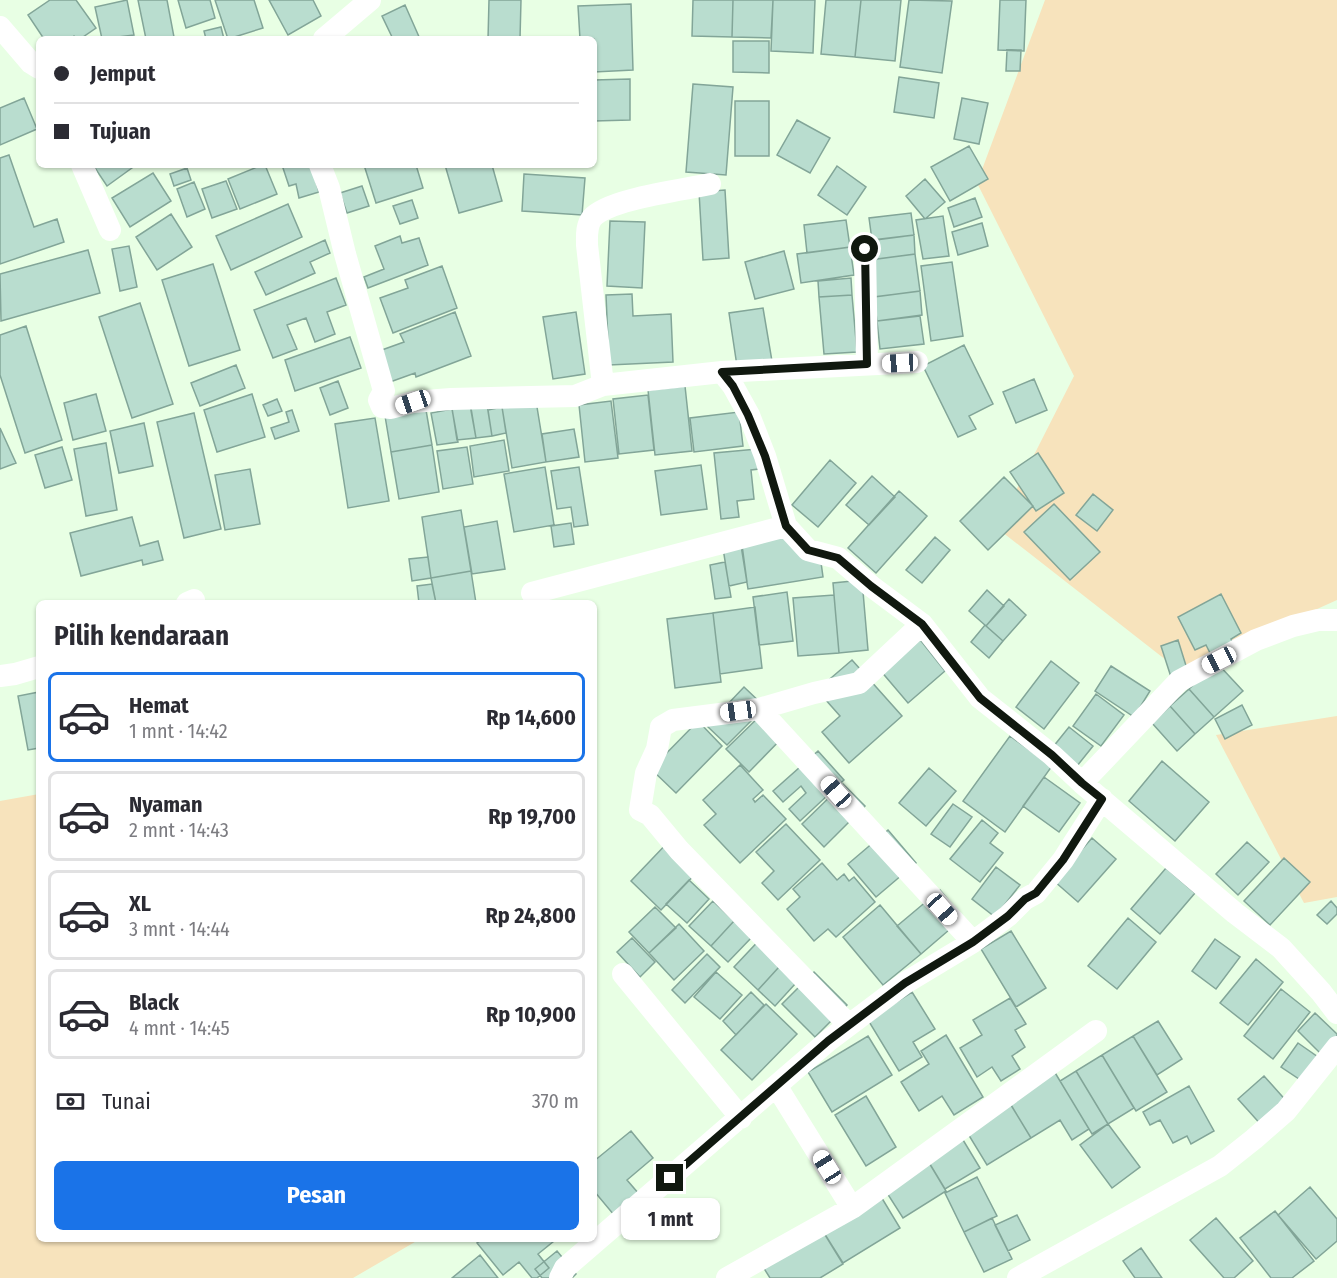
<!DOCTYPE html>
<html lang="id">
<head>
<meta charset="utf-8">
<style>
	body { margin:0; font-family:"Fira Sans Condensed",sans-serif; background:#f7f7f7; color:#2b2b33; height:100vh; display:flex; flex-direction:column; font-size:22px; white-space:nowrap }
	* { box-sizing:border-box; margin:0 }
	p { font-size:20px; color:#7c7c81 }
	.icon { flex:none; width:33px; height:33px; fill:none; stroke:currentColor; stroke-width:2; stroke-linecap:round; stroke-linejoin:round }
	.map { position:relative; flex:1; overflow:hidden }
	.drawer { position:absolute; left:36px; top:600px; width:561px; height:642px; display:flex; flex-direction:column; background:#fff; border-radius:9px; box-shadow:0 2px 4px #0004 }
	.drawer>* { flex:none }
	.top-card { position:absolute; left:36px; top:36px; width:561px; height:132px; border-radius:9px; box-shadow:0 2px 4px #0004; display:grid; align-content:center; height:132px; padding:0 18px; background:#fff }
	.end { position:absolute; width:27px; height:27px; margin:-14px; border:8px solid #10180f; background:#fff; box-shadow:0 0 0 3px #fff }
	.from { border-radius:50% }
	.bubble { position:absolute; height:42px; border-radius:9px; background:#fff; box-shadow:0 2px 4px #0004; font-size:20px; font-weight:700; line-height:42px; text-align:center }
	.car { position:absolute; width:18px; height:36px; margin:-18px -9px; border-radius:8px; box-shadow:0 0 4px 2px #0007; background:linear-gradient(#fff 24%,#345 0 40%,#fff 0 76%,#345 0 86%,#fff 0) }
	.top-card b { display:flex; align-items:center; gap:21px; height:57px; font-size:22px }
	.top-card b+b { border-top:2px solid #e1e1e2 }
	.top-card i { width:15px; height:15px; background:#2b2b33 }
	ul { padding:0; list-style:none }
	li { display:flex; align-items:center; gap:18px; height:90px; margin:0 12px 9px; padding:0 6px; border:3px solid #e1e1e2; border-radius:9px }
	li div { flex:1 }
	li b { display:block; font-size:22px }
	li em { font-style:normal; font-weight:700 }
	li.on { border-color:#1a73e8 }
	li>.icon { width:54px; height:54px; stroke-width:1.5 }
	h2 { padding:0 18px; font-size:27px; line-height:72px }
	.pay { display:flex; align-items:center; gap:15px; height:66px; padding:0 18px; font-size:22px }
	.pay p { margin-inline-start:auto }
	.action { display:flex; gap:12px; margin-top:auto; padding:12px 18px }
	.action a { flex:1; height:69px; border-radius:9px; background:#1a73e8; color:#fff; font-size:24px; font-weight:700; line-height:69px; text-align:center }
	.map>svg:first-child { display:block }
	.green { fill:#f7e3bc }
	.building { fill:#b9ddcf; stroke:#82a598; stroke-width:1.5 }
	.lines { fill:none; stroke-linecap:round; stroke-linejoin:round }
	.street { stroke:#fff; stroke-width:22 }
	.route { stroke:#10180f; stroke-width:8 }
</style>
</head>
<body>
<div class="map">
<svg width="1337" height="1278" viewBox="0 0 1337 1278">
	<rect width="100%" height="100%" fill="#e8ffe4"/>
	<path class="green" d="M1045,0H1337V600L1180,671L997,528L1074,376L977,183Z
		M1337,716V897L1304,903L1216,735Z
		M39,794V1239H420L353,1278H0V801Z"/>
	<path class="building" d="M50,0H76L96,28L80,39H76L74,36L70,39H44L28,15Z
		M127,0L134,35L102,39L95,7Z
		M138,0H167L174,37L146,39Z
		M178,0H210L215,18L186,28Z
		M215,0H254L263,28L228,39Z
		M269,0H313L321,16L288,35Z
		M489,0H521L520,39H488Z
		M693,0H733L732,37L692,36Z
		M733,0H773L771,38L732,37Z
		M773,0H815L813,53L771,51Z
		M826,0H861L855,57L821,54Z
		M861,0H901L895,61L855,57Z
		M909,0L952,1L942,73L900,67Z
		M1000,0H1026L1024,51L998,50Z
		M631,4L633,70L594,72V39H580L578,6Z
		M405,5L420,39H393L382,16Z
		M221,27L224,39H206L204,31Z
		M733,41H769V73L733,72Z
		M1007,50H1021L1020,71H1006Z
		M899,77L939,83L934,118L894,112Z
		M630,79V120L594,121V80Z
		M693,84L733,87L726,175L686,172Z
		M24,98L37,129L0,145V108Z
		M962,98L988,103L979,144L954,139Z
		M735,101H769V156H735Z
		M797,120L830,138L810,173L777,155Z
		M969,146L988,179L950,201L931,167Z
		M9,155L34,227L57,219L64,242L0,264V158Z
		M93,165H136L107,186Z
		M262,165H265L277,194L240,209L228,179Z
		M282,165H311L319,192L299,198L296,184L289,186Z
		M364,165H416L423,188L376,203Z
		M445,165H492L502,201L459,213Z
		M837,166L866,187L847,215L818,195Z
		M187,168L191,180L174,186L170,174Z
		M153,173L171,201L130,227L112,198Z
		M524,174L585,178L582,215L522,211Z
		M925,179L945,202L925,219L906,196Z
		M226,181L237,209L212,218L202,189Z
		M194,182L205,209L187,217L177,189Z
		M362,186L369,206L347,213L340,193Z
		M725,190L729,258L703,260L699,192Z
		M975,198L982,217L954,227L948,208Z
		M412,200L418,218L400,224L393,206Z
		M288,204L302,237L231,270L216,236Z
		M911,213L914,235L872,240L869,218Z
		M171,214L192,247L157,270L136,237Z
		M943,216L949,256L923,259L916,220Z
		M846,220L850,247L807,253L804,225Z
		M610,221L645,222L642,288L607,286Z
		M982,223L988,246L958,255L952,232Z
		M914,235L915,254L870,260L868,241Z
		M400,236L402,243L419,238L428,265L368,288L364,277L384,269L375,246Z
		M325,240L330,253L310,262L315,273L266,295L255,272Z
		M129,246L137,287L120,291L112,249Z
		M850,247L854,275L801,283L797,254Z
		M88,250L100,293L1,321L0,274Z
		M784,251L794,289L755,299L745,262Z
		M915,254L920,291L874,297L870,260Z
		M952,262L963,336L931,341L921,266Z
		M213,264L240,350L189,366L162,280Z
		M442,266L457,308L393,333L380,298L408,288L405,280Z
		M336,278L346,305L327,312L335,334L315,342L306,318L287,325L297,349L273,358L254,310Z
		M851,278L852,295L819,297L818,281Z
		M920,291L922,315L877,321L874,297Z
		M632,294L633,316L671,314L673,362L609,365L606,295Z
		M852,295L857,352L824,354L819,297Z
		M140,303L173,404L132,418L99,317Z
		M763,308L772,361L737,366L729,313Z
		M455,312L471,356L416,377L415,373L390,382L379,351L404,342L400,334Z
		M576,312L585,374L553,379L543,317Z
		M920,316L924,344L880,349L877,321Z
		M26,326L62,440L25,453L0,375V335Z
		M350,337L361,368L295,391L285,360Z
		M964,345L993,404L969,416L976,429L958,437L923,366Z
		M236,365L245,388L200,406L191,383Z
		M1034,379L1047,410L1016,423L1003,392Z
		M338,381L348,408L330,415L320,388Z
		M685,386L692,451L655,455L648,390Z
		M96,394L106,431L73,440L64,403Z
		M252,394L265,437L217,452L204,410Z
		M648,395L654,450L619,454L613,399Z
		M277,399L282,411L268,416L263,405Z
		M536,401L546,462L512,468L502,407Z
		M611,401L618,458L585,462L579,405Z
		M470,405L476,438L457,440L452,408Z
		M487,405L492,436L476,438L471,408Z
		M502,407L506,433L492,436L488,410Z
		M452,409L458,442L437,445L431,413Z
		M292,410L299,431L275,439L271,428L289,422L286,412Z
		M426,410L432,445L391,452L385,416Z
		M739,412L743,446L694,452L690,418Z
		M194,413L221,529L184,538L157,422Z
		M375,418L389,501L348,508L335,424Z
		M144,423L153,466L119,473L110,431Z
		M0,428L16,463L0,469Z
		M574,429L579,457L546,462L542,434Z
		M504,440L509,471L474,477L470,446Z
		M106,443L117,510L86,516L74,449Z
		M432,445L439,492L399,499L391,452Z
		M62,447L72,480L45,488L35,455Z
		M467,447L473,484L443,489L437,451Z
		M757,449L759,469L751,470L754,499L737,501L739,517L721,519L714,453Z
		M1038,453L1064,493L1036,511L1010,472Z
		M830,460L856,483L818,527L792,505Z
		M701,465L707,509L661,515L655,471Z
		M545,467L554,525L514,532L504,474Z
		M579,467L588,525L574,527L571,507L557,509L551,471Z
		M250,469L260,524L225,530L215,475Z
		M872,476L895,497L869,525L846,505Z
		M1004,477L1033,506L988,550L960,521Z
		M899,491L927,516L876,573L848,548Z
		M1093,494L1113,510L1097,531L1076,515Z
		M1054,504L1100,552L1070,580L1024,532Z
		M461,510L471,571L431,578L422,517Z
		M132,517L140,546L158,541L163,560L143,565L142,560L81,576L70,533Z
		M497,521L505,569L472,574L464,527Z
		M571,523L574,544L554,547L551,526Z
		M796,529L819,548L823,577L748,589L740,539Z
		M935,537L950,550L922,583L906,570Z
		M742,545L747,582L729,586L723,548Z
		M428,557L431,578L412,581L409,559Z
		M725,562L731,597L715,599L710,565Z
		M471,571L476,603H436L431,578Z
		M862,580L868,650L839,653L833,583Z
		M432,584L436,603H419L417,586Z
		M987,590L1004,606L986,626L969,611Z
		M787,592L793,641L759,645L753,597Z
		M1221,594L1241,633L1231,639L1235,647L1213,659L1206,645L1195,650L1178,617Z
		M834,595L839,653L798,656L793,598Z
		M1009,599L1026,615L1003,641L986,626Z
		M755,607L762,668L720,674L713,613Z
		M713,613L721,682L675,688L667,619Z
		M985,625L1003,641L989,658L971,642Z
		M918,637L945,671L908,703L880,670Z
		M1178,640L1188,672L1171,677L1161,646Z
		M852,660L902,716L849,763L822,732L840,716L817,690Z
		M1051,661L1079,683L1044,729L1016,707Z
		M1217,663L1243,691L1214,717L1189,689Z
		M1111,666L1150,691L1134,717L1095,691Z
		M744,687L765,707L727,745L707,726Z
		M1189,689L1214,717L1195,734L1170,706Z
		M39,692V748L28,750L18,696Z
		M1096,694L1124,715L1101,746L1073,726Z
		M1242,705L1252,725L1225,739L1215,719Z
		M1170,706L1195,734L1177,751L1152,723Z
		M764,712L786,734L749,772L726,749Z
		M698,721L722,746L676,793L651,769Z
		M1069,727L1093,746L1077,766L1053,747Z
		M1010,736L1052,766L1005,832L963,801Z
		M818,751L844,780L800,821L789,809L806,793L801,786L783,802L773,791Z
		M1162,761L1209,802L1175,841L1129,801Z
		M740,765L763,790L753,799L755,802L763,795L786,819L740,863L704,825L716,814L703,800Z
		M929,768L956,791L926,826L899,803Z
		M1044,777L1080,803L1059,832L1023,806Z
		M843,784L865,806L824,847L802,824Z
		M953,804L972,817L950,847L931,834Z
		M982,820L998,833L990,843L1003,853L980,882L950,859Z
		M786,824L820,860L778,900L762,883L774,871L756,852Z
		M888,830L916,863L876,897L848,864Z
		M1092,838L1116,859L1078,902L1054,881Z
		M671,839L701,868L661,910L631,881Z
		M1247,842L1269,862L1238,895L1216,874Z
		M1284,858L1310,882L1270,925L1244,901Z
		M822,863L837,880L844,874L849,881L854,877L875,902L836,937L828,929L814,941L787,909L800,897L793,889Z
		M996,867L1020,885L995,917L972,899Z
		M1166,868L1195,893L1160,934L1131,909Z
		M689,880L709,899L687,923L666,904Z
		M940,890L963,918L921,954L897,926Z
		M713,901L734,921L711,946L689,926Z
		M1331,901L1337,908V914L1327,924L1317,915Z
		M880,905L921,954L883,985L843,937Z
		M655,907L676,928L649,953L629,932Z
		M1128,918L1156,942L1117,989L1088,966Z
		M734,921L752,937L728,962L711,946Z
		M679,924L704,951L674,980L649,953Z
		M1011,931L1046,988L1016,1007L981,949Z
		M765,934L789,956L758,990L734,967Z
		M632,938L655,962L640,977L617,952Z
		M1215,939L1240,957L1216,989L1192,971Z
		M707,954L720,967L685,1003L672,990Z
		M789,956L806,972L775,1006L758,990Z
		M1256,959L1283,982L1248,1025L1220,1003Z
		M716,972L742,995L720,1019L694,997Z
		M814,972L847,1005L815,1037L782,1004Z
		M1281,989L1310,1012L1273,1059L1244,1036Z
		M751,992L764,1005L736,1035L723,1021Z
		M912,992L935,1029L913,1042L922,1057L899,1071L868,1020Z
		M1010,998L1026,1024L1015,1030L1025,1047L1012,1056L1020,1069L1001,1081L992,1067L977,1077L960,1048L982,1035L973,1020Z
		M766,1004L797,1034L752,1080L721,1050Z
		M1315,1013L1337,1034V1039L1322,1055L1298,1031Z
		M1158,1021L1182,1059L1157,1075L1133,1036Z
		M946,1035L983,1097L954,1115L942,1096L919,1111L901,1082L929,1064L921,1051Z
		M868,1036L892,1075L832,1112L808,1072Z
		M1133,1036L1167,1092L1136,1111L1102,1055Z
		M1298,1043L1318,1057L1302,1081L1281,1067Z
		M1102,1055L1134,1108L1108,1124L1076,1071Z
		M1054,1071L1089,1129L1072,1140L1060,1120L1031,1138L1008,1100Z
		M1076,1071L1108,1124L1092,1134L1060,1081Z
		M1264,1076L1289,1104L1263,1127L1238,1099Z
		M1189,1086L1214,1131L1191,1144L1187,1136L1173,1143L1160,1120L1150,1125L1143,1112Z
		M866,1096L896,1147L866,1166L835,1115Z
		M1006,1097L1031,1138L987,1165L962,1124Z
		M1108,1124L1140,1167L1112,1188L1080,1145Z
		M957,1130L980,1168L945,1189L922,1151Z
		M631,1131L653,1158L627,1180L639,1194L614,1215L594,1191V1161Z
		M922,1151L946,1191L903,1218L878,1179Z
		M977,1177L997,1216L964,1232L945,1193Z
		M1310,1187L1337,1219V1241L1316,1259L1278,1215Z
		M877,1190L900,1228L843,1263L819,1225Z
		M1275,1211L1314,1261L1292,1278H1271L1240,1238Z
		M1017,1215L1030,1240L1008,1251L995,1225Z
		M992,1218L1012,1259L984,1272L964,1232Z
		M1216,1218L1253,1261L1234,1278H1224L1190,1240Z
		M819,1225L843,1264L820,1278H770L760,1262Z
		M483,1239H553L554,1241L538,1254L549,1268L537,1278H532L519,1262L503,1275L477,1243Z
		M1141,1248L1162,1278H1135L1123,1261Z
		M557,1251L576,1274L572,1278H542L535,1269Z
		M480,1255L498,1278H452Z"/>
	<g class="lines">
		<path class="street" d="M0,27L31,63L39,68
			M324,39L370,0
			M82,165L110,230
			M320,165L329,188L345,254L384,391L379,400L382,407L391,408L413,402L451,399L575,396L603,385L722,372L733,386L749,415L765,456L786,526L808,550L838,558L871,586L922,624L980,698L1052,755L1082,783L1235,913L1281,948L1321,992L1337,1013
			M865,249L867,364
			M722,372L917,362
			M603,385L587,245C587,236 586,226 592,218C608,199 683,190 710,184
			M532,593L786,526
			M187,603L194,600
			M0,676L15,674L39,667
			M759,709L973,942
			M1082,783L1179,681L1256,640L1293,626L1318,620H1337
			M623,974L741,1118
			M849,1025L679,850L650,815L640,810L646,773L657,749L661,727L673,720L759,709L814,693L859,683L922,624
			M777,1087L852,1208
			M560,1278L565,1268L828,1041L905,983L973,942L1008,916L1025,899L1036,893L1063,860L1102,799
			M727,1278L852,1208L1096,1031
			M1018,1278L1220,1166L1254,1139L1286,1111L1337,1047"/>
	</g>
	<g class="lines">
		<path class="route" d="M670,1178L828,1041L905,983L973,942L1008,916L1025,899L1036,893L1063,860L1102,799L1082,783L1052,755L980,698L922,624L871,586L838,558L808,550L786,526L765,456L748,415L733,386L722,372L867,364L865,249"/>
	</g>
</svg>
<i class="end from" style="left:865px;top:249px"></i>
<i class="end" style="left:670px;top:1178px"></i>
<div class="bubble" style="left:621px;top:1198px;width:99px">1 mnt</div>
<i class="car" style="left:900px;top:363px;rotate:267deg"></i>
<i class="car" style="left:413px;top:402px;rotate:251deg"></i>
<i class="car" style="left:1219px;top:660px;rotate:243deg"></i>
<i class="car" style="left:738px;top:711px;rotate:262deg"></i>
<i class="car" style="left:836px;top:792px;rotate:318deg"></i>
<i class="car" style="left:942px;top:909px;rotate:138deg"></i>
<i class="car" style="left:827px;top:1167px;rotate:328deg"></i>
<div class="top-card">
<b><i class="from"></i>Jemput</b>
<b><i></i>Tujuan</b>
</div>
<section class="drawer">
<h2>Pilih kendaraan</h2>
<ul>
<li class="on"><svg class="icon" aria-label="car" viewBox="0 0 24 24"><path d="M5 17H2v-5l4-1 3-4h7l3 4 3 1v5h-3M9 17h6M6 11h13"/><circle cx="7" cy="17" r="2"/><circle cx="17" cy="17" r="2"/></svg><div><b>Hemat</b><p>1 mnt · 14:42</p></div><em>Rp 14,600</em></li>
<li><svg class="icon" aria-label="car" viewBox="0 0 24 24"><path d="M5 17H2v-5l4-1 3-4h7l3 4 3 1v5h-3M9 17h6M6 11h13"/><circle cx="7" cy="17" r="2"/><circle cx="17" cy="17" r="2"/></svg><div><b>Nyaman</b><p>2 mnt · 14:43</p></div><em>Rp 19,700</em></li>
<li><svg class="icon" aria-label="car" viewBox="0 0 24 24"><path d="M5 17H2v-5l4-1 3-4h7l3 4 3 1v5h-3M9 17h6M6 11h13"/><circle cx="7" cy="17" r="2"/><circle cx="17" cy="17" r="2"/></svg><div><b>XL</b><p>3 mnt · 14:44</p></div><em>Rp 24,800</em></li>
<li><svg class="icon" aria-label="car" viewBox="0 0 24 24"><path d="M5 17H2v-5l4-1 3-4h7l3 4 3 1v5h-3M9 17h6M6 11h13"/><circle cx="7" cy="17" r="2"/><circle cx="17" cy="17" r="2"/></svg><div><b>Black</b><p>4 mnt · 14:45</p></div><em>Rp 10,900</em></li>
</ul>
<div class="pay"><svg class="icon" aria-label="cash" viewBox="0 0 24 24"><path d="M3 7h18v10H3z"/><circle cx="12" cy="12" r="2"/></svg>Tunai<p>370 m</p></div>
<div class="action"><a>Pesan</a></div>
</section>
</div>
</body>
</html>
